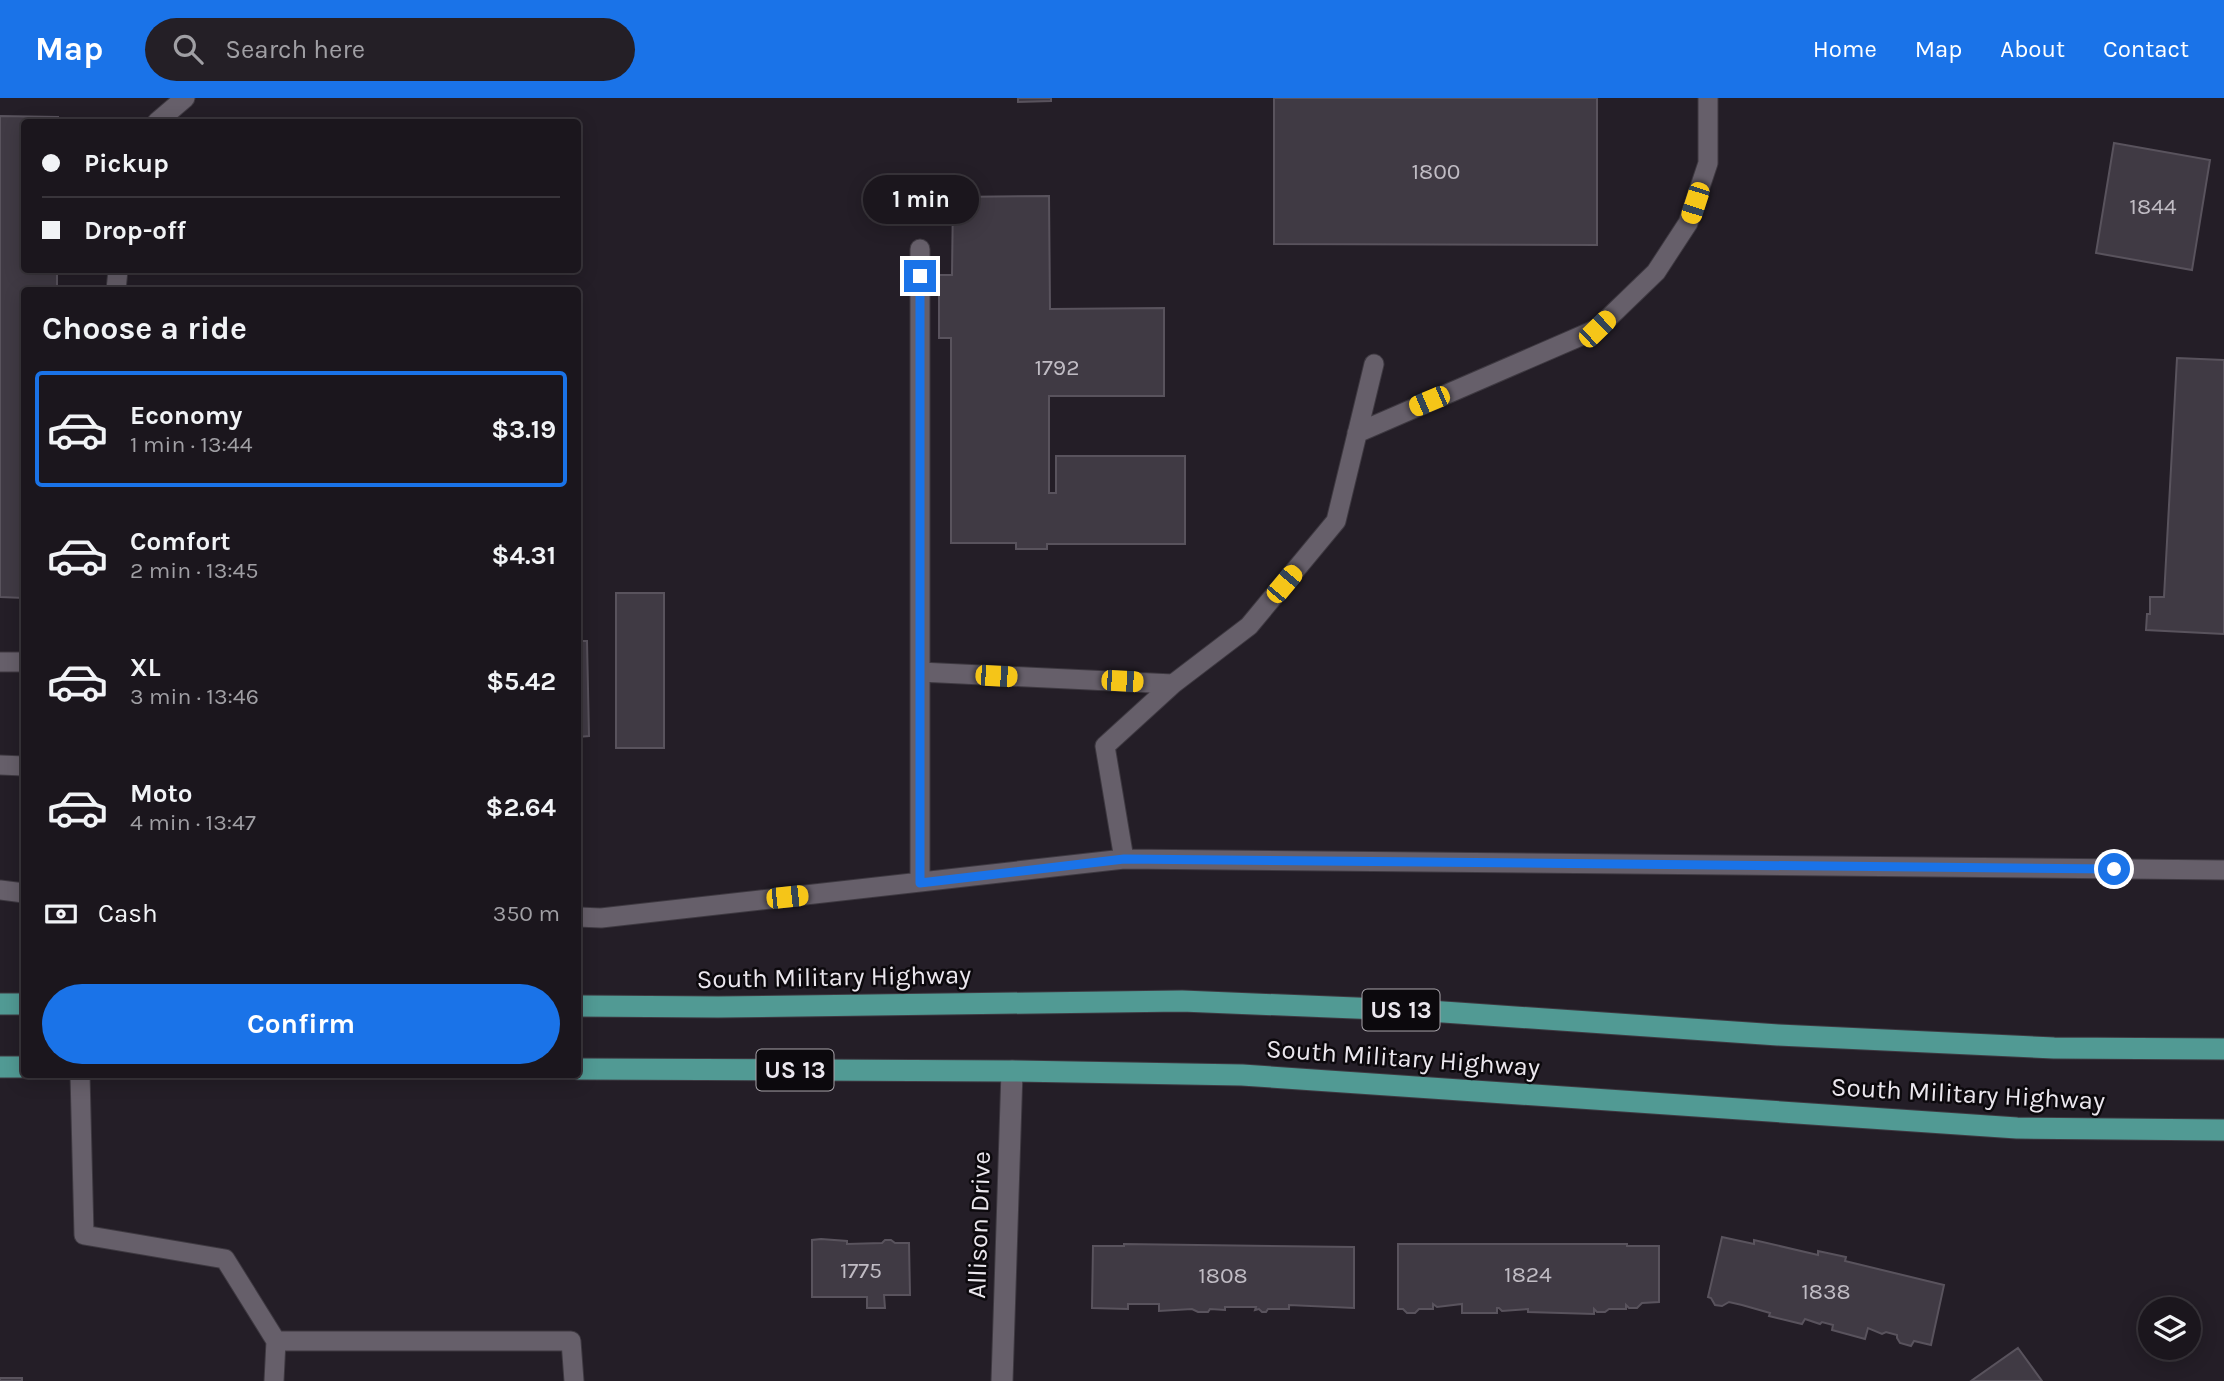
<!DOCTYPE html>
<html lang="en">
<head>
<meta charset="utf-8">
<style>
	body { margin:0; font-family:Karla,sans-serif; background:#241f26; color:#f1f3f6; height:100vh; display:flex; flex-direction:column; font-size:26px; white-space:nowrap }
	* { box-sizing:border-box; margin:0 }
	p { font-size:23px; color:#a09fa4 }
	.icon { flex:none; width:38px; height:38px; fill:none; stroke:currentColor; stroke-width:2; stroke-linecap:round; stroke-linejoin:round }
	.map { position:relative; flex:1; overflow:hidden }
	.side { position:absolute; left:21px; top:189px; width:560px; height:791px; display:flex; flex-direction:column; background:#1b161d; border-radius:7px; box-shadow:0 4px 18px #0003,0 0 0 2px #39353b }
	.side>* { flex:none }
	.hud { position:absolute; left:21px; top:21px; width:560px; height:154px; border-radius:7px; box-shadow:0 4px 18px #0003,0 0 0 2px #39353b; display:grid; align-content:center; height:154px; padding:0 21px; background:#1b161d }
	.tools { position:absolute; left:2138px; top:1199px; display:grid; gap:14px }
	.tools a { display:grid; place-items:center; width:63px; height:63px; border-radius:50%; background:#1b161d; box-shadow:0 4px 18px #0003,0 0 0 2px #39353b; font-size:35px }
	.end { position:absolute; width:32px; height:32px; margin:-16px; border:9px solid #1a73e8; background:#fff; box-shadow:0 0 0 4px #fff }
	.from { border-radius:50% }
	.bubble { position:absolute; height:49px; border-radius:24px; background:#1b161d; box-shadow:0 4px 18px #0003,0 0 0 2px #39353b; font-size:23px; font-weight:700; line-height:49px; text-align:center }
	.car { position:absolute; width:21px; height:42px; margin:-21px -10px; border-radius:9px; box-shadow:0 0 5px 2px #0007; background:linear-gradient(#f5c518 24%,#345 0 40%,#f5c518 0 76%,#345 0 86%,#f5c518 0) }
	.hud b { display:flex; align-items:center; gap:24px; height:66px; font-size:26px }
	.hud b+b { border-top:2px solid #39353b }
	.hud i { width:18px; height:18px; background:#f1f3f6 }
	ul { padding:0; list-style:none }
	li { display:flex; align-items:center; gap:21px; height:116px; margin:0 14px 10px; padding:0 7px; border:4px solid transparent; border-radius:7px }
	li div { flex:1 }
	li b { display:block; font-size:26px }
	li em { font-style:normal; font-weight:700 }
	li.on { border-color:#1a73e8 }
	li>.icon { width:63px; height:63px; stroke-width:1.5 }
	h2 { padding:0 21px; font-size:32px; line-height:84px }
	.pay { display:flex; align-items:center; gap:18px; height:77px; padding:0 21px; font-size:26px }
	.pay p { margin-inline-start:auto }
	.action { display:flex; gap:14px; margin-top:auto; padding:14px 21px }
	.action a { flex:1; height:80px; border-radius:42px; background:#1a73e8; color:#fff; font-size:28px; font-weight:700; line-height:80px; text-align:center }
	header { display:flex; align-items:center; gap:42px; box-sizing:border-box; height:98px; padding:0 35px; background:#1a73e8; color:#fff }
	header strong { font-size:33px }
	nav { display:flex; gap:38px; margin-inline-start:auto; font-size:24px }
	.search { width:490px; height:63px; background:#241f26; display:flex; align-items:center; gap:18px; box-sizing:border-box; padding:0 24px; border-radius:38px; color:#a09fa4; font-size:26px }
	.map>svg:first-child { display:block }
	.building { fill:#403a44; stroke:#59535d; stroke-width:2 }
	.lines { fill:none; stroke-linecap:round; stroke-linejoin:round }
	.lane-casing { stroke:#3e3941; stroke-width:21 }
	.street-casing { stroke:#3e3941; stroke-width:23 }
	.primary-casing { stroke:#3e3941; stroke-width:23 }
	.lane { stroke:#665f6a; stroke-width:19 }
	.street { stroke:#665f6a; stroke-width:21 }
	.primary { stroke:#519a94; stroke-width:21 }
	.route { stroke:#1a73e8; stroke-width:9 }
	.labels { text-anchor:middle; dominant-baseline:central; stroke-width:5; stroke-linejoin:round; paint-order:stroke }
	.number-label { font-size:23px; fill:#c0bcc4 }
	.shield { fill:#0c090d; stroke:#a8a4aa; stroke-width:2 }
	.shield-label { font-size:24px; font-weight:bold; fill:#ebe7ee }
	.street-label { font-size:26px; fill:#ebe7ee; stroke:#0c090d }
</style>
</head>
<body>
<header>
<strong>Map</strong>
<div class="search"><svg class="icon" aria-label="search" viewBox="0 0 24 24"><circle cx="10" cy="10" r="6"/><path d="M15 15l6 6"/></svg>Search here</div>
<nav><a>Home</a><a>Map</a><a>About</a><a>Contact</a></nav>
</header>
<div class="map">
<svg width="2224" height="1283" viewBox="0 0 2224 1283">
	<rect width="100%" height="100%" fill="#241e27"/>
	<path class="building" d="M1018,0H1051V3L1018,4Z
		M1274,0H1597V147L1274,146Z
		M0,18L58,19V24H24V172H57V192H24V500L0,499Z
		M2114,45L2210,62L2192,172L2096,155Z
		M1049,98L1050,211L1164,210V298H1049V395H1056V358H1185V446H1047V451H1016V445H951V240H939V177H952L953,99Z
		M2177,260L2224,262V536L2146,532L2147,516H2150V499H2164Z
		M616,495H664V650H616Z
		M578,543H587L589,638L578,639Z
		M1722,1139L1754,1146V1142L1818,1157V1153L1846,1159L1845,1163L1944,1187L1931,1247L1914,1243L1911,1248L1900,1245L1897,1240V1237L1886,1234L1882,1236L1868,1230L1865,1241L1832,1232L1833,1227L1822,1224L1820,1226L1805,1221L1802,1226L1769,1218L1770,1215L1742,1207L1729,1204L1722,1208L1715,1207L1711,1200L1708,1199Z
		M821,1141L847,1143V1146L882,1145L885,1142H891L895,1145H909L910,1197H884L885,1210H867V1199H812V1142Z
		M1124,1146L1354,1149V1210L1289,1207V1211H1268L1266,1214H1262L1259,1211L1255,1212L1256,1209H1225V1212L1210,1211L1208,1214H1198L1192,1211L1159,1213V1206H1128V1211L1092,1210L1093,1148H1124Z
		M1398,1146H1627V1148H1659V1204L1642,1205L1637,1210H1629L1626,1207V1211H1609L1605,1214H1597L1594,1211V1216L1528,1214V1211L1502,1213L1499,1210H1497V1215H1462V1206L1437,1209L1433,1206V1211H1419L1415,1215H1407L1403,1211H1398Z
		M2018,1250L2042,1283H1971Z
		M0,1280H22V1283H0Z"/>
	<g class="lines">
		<defs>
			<path id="lane" d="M157,24L185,0
				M920,151V784
				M116,192L118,172
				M1357,335L1597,231L1656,174L1688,125L1708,65V0
				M0,564H24
				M920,574L1173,586
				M0,667L24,668
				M1124,761L1105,648L1173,586L1249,528L1336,423L1374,266
				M0,792L24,795
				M578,819L601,820L1124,761L2224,772
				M80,976L84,1137L225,1161L276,1243L274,1283
				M276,1243H571L574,1283"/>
			<path id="street" d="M1002,1283L1012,973"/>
			<path id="primary" d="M0,906H24
				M578,908L718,909L1182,903L1429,913L1778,937L2054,950L2224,951
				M0,969H24
				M578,971L1012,973L1242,977L2017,1030L2224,1032"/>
		</defs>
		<use href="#lane" class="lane-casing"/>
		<use href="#street" class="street-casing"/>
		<use href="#primary" class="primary-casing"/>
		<use href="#lane" class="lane"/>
		<use href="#street" class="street"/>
		<use href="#primary" class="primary"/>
	</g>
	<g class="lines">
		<path class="route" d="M920,178V785L1124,761L2114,771"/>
	</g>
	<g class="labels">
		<g class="number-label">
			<text x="1436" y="73">1800</text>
			<text x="2153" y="108">1844</text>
			<text x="1057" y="269">1792</text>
			<text x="861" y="1172">1775</text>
			<text x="1528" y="1176">1824</text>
			<text x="1223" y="1177">1808</text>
			<text x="1826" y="1193">1838</text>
		</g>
		<g class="shield">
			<rect x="1362.5" y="891.5" width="77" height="41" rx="5"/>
			<rect x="756.5" y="951.5" width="77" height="41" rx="5"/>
		</g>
		<g class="shield-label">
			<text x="1401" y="912">US 13</text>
			<text x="795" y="972">US 13</text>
		</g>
		<g class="street-label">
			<text transform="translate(834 879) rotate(-1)">South Military Highway</text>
			<text transform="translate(1403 960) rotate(4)">South Military Highway</text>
			<text transform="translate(1968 996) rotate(3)">South Military Highway</text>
			<text transform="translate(979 1127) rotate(-88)">Allison Drive</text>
		</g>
	</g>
</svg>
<div class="tools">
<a><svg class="icon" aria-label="layers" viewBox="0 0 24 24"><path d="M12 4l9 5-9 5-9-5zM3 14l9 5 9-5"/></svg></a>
</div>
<i class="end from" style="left:2114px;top:771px"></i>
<i class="end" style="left:920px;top:178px"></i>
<div class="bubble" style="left:863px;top:77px;width:116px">1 min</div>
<i class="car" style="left:1695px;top:105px;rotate:198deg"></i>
<i class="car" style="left:1597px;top:231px;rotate:46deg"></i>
<i class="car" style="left:1429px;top:303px;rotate:247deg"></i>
<i class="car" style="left:1284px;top:486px;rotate:40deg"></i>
<i class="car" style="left:996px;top:578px;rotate:93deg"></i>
<i class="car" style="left:1122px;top:583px;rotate:93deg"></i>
<i class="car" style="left:787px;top:799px;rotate:84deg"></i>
<div class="hud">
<b><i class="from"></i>Pickup</b>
<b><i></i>Drop-off</b>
</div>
<section class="side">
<h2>Choose a ride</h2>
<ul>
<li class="on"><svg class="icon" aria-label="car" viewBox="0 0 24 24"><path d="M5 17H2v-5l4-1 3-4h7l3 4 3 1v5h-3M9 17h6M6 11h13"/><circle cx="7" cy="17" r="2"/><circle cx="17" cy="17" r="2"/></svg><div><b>Economy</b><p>1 min · 13:44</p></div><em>$3.19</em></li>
<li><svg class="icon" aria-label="car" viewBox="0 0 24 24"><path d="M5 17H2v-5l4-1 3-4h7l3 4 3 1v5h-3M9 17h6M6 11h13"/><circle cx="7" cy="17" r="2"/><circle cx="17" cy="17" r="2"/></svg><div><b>Comfort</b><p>2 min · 13:45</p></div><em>$4.31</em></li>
<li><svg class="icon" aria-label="car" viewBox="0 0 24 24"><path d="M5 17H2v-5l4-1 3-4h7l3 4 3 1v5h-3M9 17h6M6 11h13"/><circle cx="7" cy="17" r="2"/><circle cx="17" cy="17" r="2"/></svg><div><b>XL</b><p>3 min · 13:46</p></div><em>$5.42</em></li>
<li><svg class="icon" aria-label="car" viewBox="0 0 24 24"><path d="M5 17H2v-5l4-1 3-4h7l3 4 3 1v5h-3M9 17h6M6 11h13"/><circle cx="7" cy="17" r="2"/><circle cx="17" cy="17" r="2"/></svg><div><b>Moto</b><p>4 min · 13:47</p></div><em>$2.64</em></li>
</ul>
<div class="pay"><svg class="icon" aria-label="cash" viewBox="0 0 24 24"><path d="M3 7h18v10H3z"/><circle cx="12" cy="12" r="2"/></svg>Cash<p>350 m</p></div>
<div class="action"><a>Confirm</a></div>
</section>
</div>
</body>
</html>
